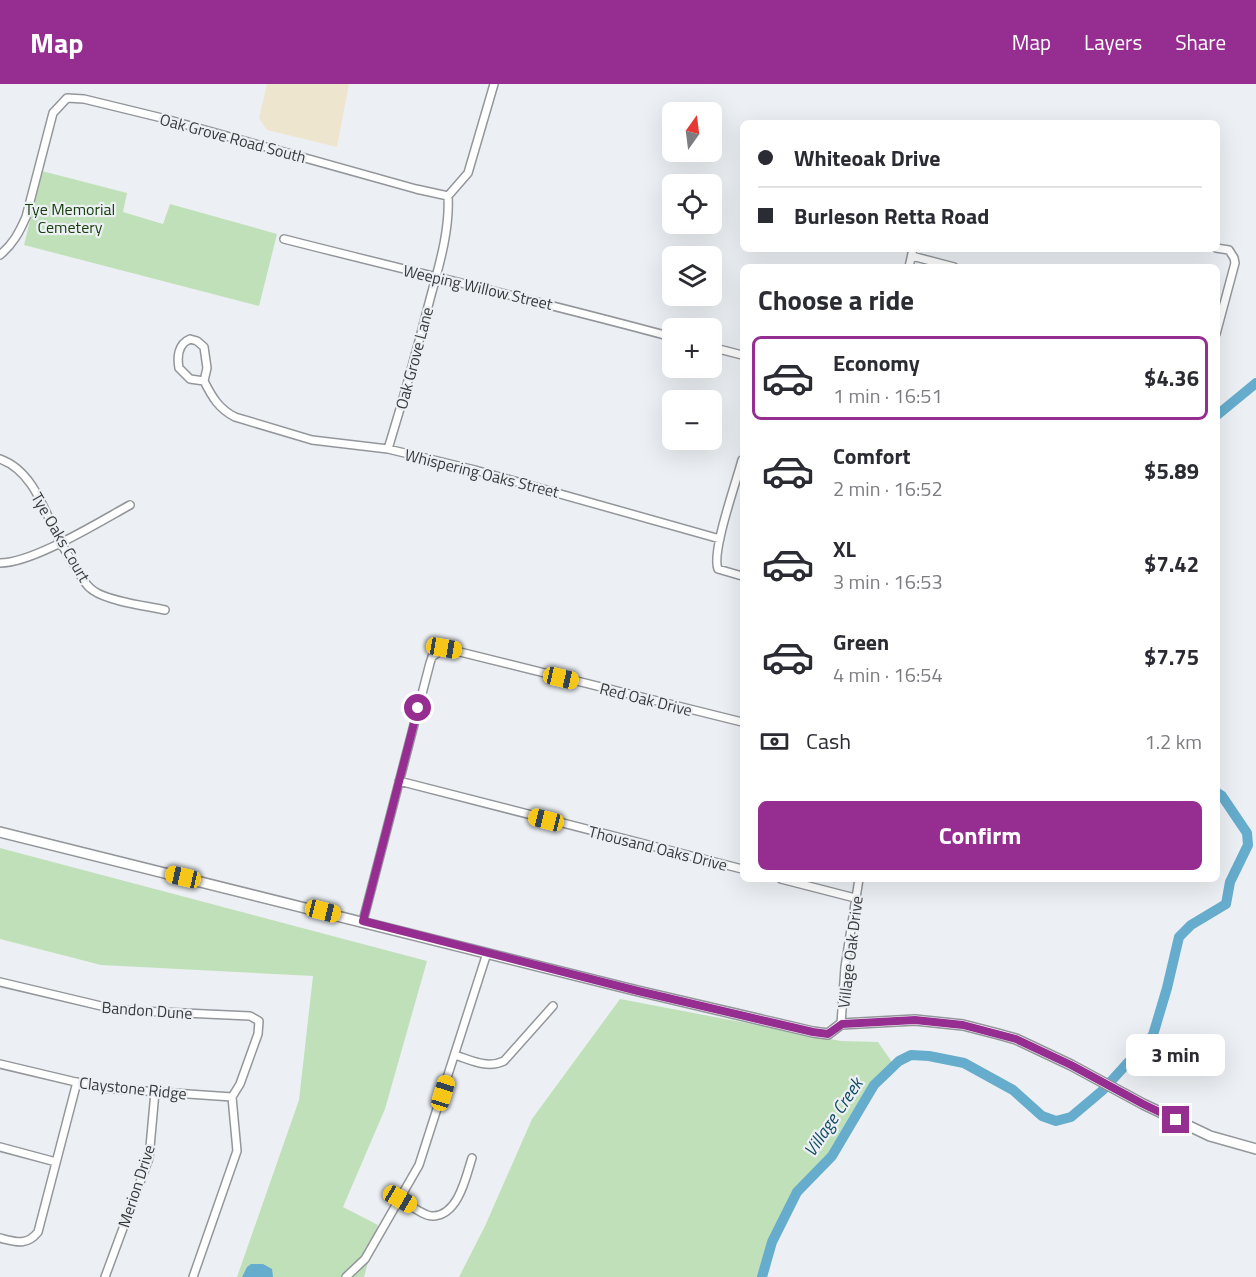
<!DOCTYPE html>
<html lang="en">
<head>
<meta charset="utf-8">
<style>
	body { margin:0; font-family:"Titillium Web",sans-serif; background:#f7f7f7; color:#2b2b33; height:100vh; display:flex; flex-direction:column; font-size:22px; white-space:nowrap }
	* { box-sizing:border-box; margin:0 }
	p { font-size:20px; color:#7c7c81 }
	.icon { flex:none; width:33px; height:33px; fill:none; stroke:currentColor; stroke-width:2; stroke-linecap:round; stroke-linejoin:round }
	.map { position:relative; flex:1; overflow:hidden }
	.sheet { position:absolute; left:740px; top:180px; width:480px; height:618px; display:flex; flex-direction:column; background:#fff; border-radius:9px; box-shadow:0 6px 24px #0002 }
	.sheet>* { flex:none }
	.hud { position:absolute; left:740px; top:36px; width:480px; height:132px; border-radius:9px; box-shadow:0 6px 24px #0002; display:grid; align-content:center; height:132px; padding:0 18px; background:#fff }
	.needle { width:39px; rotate:14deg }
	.controls { position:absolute; left:662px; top:18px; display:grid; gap:12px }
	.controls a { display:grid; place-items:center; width:60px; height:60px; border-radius:9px; background:#fff; box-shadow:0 6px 24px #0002; font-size:30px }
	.end { position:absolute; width:27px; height:27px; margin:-14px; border:8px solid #962e92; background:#fff; box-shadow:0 0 0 3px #fff }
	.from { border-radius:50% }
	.bubble { position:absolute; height:42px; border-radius:9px; background:#fff; box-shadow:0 6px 24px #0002; font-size:20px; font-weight:700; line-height:42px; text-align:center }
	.car { position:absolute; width:18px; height:36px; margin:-18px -9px; border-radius:8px; box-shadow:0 0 4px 2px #0007; background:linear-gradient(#f5c518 24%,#345 0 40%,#f5c518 0 76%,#345 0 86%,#f5c518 0) }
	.hud b { display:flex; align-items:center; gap:21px; height:57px; font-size:22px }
	.hud b+b { border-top:2px solid #e1e1e2 }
	.hud i { width:15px; height:15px; background:#2b2b33 }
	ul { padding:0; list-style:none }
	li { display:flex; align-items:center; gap:18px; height:84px; margin:0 12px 9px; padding:0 6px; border:3px solid transparent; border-radius:9px }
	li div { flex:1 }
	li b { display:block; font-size:22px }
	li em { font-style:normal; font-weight:700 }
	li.selected { border-color:#962e92 }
	li>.icon { width:54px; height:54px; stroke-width:1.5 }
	h2 { padding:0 18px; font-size:27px; line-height:72px }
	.pay { display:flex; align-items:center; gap:15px; height:66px; padding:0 18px; font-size:22px }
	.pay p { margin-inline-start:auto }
	.cta { display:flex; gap:12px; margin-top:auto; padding:12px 18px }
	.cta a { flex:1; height:69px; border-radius:9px; background:#962e92; color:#fff; font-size:24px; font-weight:700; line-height:69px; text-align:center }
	header { display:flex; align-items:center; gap:36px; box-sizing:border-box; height:84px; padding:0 30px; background:#962e92; color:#fff }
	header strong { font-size:28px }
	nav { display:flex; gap:33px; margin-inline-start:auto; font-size:21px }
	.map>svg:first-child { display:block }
	.industrial { fill:#eee5cf }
	.green { fill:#c0e0b9 }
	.water { fill:#66accd }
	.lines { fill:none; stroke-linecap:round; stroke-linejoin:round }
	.river { stroke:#66accd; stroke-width:10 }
	.street-casing { stroke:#93969a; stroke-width:10 }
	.secondary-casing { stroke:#93969a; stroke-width:12 }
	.street { stroke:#fff; stroke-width:7 }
	.secondary { stroke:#fff; stroke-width:9 }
	.route { stroke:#962e92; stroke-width:8 }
	.labels { text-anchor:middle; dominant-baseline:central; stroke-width:4.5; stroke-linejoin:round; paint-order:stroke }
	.street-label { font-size:16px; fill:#393a3c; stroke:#ecf0f4 }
	.park-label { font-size:16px; fill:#143d08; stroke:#ecf0f4 }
	.water-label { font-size:18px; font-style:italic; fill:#114c63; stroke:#ecf0f4 }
</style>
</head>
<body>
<header>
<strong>Map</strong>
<nav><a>Map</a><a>Layers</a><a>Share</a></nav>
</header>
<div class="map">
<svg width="1256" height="1193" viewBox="0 0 1256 1193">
	<rect width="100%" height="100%" fill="#ecf0f4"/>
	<path class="industrial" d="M267,0H349L337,63L267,46L259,34Z"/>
	<path class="green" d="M42,87L127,109L123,128L163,140L170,120L277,150L259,222L24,161Z
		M0,764L427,877L385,1025L343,1123L378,1141L364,1193H237L299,1016L313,892L101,881L0,855Z
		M620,915L841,957L878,958L894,981L874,1001L832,1072L797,1108L772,1158L762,1193H459L485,1142L532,1035Z"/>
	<path class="water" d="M251,1180H263L272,1185L273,1193H242L247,1183Z"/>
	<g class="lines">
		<path class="river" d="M1216,332L1256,299
			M762,1193L772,1158L797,1108L832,1072L874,1001L899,977L911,971L929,972L964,979L1013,1006L1042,1032L1056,1037L1071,1033L1103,1006L1153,951L1167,904L1179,853L1191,841L1226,820L1230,798L1248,761L1247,749L1222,712L1216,708"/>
		<defs>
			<path id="street" d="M284,155C413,188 543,218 672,253
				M1216,164L1229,166L1234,174L1235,179L1216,250
				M0,171C13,160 19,149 26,133L53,29L67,14L84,15L162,34L416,105L448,112L468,89L494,0
				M912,172L954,183
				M909,183L913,165
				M190,255L197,257L204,263L207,284L204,297L190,295L179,284C177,273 178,260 190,255Z
				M711,263L742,271
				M204,297C212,313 219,325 235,333L312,356L388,365L475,386L720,455
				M388,365C403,316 417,266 430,215C439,182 450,146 448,112
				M0,375C34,387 45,429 60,458C65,466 70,474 75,482C80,490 85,502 94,507C108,517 147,522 165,526
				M742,376C737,396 711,468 718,485L742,492
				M0,479C33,479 99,438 130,421
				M399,697L742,785
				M781,795L855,814
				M363,837L430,579L432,573L444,564L742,638
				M0,898L118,926L250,932L259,937L258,950L240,1000L232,1013L237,1067L193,1193
				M841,940L845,883L859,795
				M455,971C471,976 487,985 504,977L553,922
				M0,980L101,1004L232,1013
				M0,1063L56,1078
				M400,1115C409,1120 424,1133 434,1132C459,1130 466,1092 472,1074
				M0,1154C16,1158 27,1162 38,1148L77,998
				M105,1193L149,1074L155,1008
				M346,1193L365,1175L419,1081L487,869"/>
			<path id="secondary" d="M0,748L638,907L813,948L828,950L841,940L915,936L963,941L998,950L1016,955L1071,981L1143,1020L1210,1052L1256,1065"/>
		</defs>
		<use href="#street" class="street-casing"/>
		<use href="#secondary" class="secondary-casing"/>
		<use href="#street" class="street"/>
		<use href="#secondary" class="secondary"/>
	</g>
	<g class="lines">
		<path class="route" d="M418,624L363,837L638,907L813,948L828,950L842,940L915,936L963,941L1016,955L1071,981L1143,1020L1176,1036"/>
	</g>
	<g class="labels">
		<g class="street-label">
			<text transform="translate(233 54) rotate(15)">Oak Grove Road South</text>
			<text transform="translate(478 203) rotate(13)">Weeping Willow Street</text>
			<text transform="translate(414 274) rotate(-75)">Oak Grove Lane</text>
			<text transform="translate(482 389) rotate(14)">Whispering Oaks Street</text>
			<text transform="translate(61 453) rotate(60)">Tye Oaks Court</text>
			<text transform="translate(646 615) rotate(14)">Red Oak Drive</text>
			<text transform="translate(658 764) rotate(14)">Thousand Oaks Drive</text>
			<text transform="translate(850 868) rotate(-83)">Village Oak Drive</text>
			<text transform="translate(147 926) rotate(4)">Bandon Dune</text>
			<text transform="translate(133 1004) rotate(6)">Claystone Ridge</text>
			<text transform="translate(136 1102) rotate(-72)">Merion Drive</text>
		</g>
		<g class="park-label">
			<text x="70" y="125">Tye Memorial<tspan x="70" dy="18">Cemetery</tspan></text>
		</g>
		<g class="water-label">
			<text transform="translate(833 1033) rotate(-56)">Village Creek</text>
		</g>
	</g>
</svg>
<div class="controls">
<a><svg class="needle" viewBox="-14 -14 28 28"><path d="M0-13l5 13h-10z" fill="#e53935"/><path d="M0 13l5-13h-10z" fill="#7c7c81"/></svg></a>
<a><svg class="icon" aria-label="locate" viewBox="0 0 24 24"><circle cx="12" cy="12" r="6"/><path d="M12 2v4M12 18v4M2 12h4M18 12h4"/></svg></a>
<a><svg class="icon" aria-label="layers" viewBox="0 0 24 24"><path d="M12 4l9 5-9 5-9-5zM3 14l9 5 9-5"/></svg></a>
<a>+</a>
<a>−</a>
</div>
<i class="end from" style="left:418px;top:624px"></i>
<i class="end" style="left:1176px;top:1036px"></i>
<div class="bubble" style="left:1126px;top:950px;width:99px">3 min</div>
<i class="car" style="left:444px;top:564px;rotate:100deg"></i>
<i class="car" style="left:561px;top:594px;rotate:103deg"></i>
<i class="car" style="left:546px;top:736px;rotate:284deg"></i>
<i class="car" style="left:183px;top:793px;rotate:283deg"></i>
<i class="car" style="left:323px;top:827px;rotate:104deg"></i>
<i class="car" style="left:443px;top:1009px;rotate:17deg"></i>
<i class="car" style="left:400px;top:1115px;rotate:120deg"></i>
<div class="hud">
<b><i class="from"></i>Whiteoak Drive</b>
<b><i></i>Burleson Retta Road</b>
</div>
<section class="sheet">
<h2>Choose a ride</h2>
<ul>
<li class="selected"><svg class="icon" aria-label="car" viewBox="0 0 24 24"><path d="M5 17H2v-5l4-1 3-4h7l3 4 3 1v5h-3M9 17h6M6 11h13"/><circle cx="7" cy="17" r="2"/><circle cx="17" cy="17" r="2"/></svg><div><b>Economy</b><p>1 min · 16:51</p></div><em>$4.36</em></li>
<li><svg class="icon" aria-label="car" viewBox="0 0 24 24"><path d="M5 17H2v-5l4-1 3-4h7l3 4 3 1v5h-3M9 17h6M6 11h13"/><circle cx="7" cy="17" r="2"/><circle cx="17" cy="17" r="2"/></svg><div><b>Comfort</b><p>2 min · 16:52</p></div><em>$5.89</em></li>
<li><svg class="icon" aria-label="car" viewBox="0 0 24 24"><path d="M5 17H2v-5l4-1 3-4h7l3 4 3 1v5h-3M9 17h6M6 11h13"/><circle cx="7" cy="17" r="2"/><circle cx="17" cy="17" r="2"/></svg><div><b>XL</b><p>3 min · 16:53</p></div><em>$7.42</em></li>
<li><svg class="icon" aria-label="car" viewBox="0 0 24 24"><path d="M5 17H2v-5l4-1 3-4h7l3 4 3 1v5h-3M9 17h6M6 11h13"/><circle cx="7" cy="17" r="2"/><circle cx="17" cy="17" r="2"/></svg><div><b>Green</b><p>4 min · 16:54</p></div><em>$7.75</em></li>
</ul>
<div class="pay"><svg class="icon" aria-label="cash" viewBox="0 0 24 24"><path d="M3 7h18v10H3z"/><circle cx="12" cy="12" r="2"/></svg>Cash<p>1.2 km</p></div>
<div class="cta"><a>Confirm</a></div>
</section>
</div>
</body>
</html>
